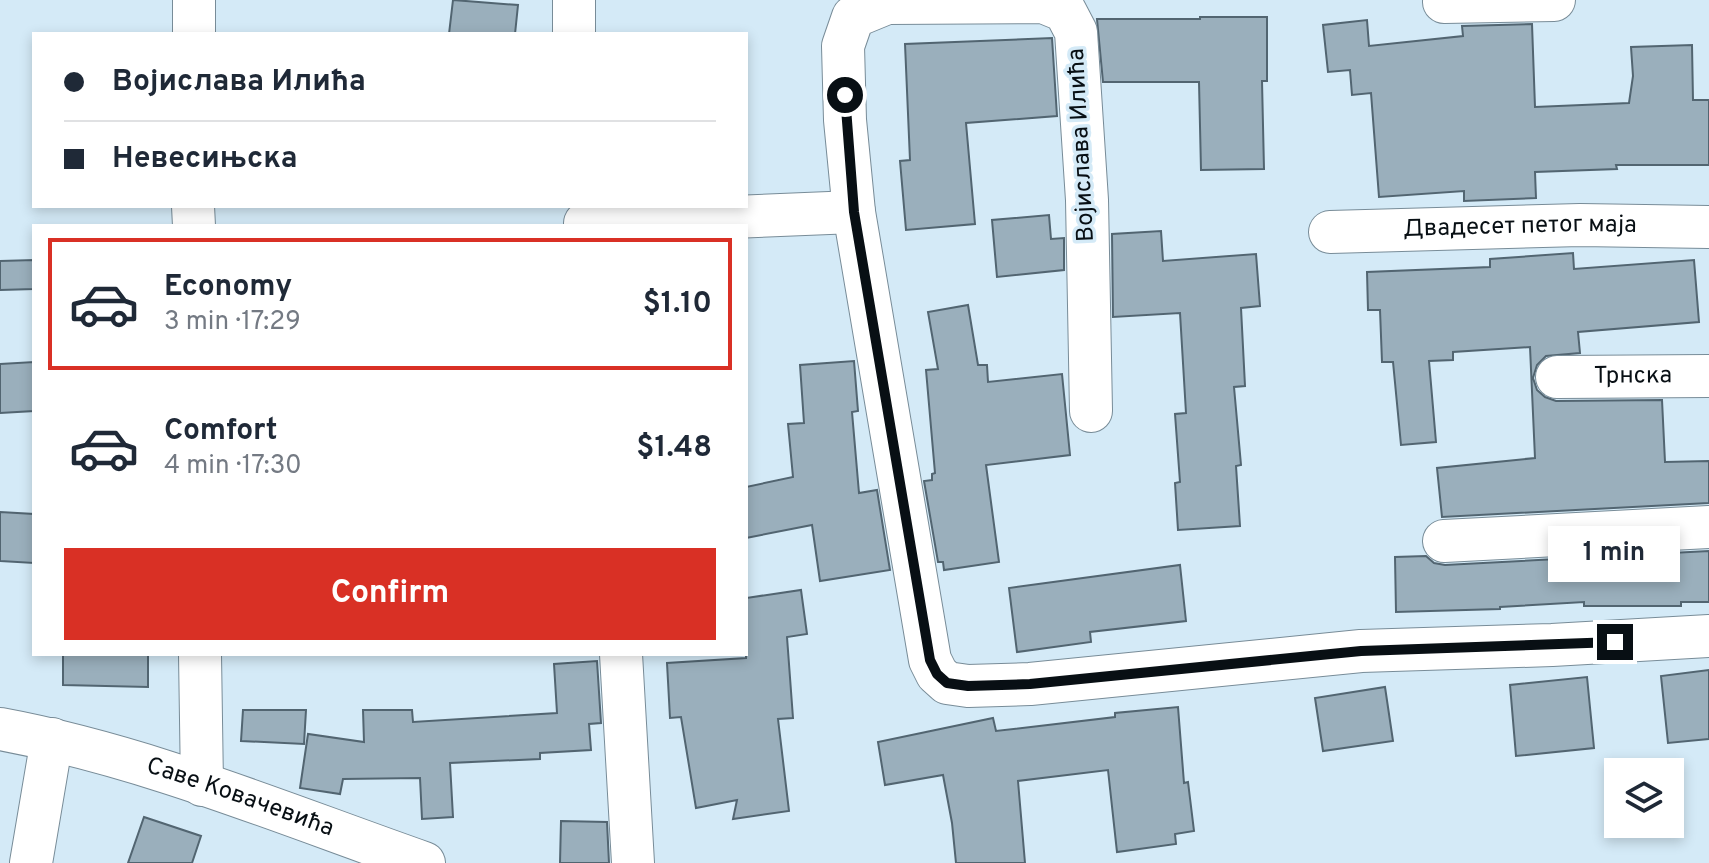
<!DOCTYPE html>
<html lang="en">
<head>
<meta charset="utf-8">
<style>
	body { margin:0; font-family:Overpass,sans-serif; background:#f6f6f7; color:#1f2937; height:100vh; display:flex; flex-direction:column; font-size:30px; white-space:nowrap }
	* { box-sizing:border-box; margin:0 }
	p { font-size:26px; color:#747a83 }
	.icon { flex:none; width:44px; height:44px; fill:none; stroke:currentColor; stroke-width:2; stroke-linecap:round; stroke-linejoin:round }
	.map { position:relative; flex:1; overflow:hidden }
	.drawer { position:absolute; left:32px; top:224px; width:716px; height:432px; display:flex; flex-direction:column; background:#fff; border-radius:0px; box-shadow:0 4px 12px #0003 }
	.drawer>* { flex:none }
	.top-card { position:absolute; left:32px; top:32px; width:716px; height:176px; border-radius:0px; box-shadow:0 4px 12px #0003; display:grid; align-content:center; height:176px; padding:0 32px; background:#fff }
	.controls { position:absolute; left:1604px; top:758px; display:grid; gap:16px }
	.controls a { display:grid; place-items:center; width:80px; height:80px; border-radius:0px; background:#fff; box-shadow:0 4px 12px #0003; font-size:40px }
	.end { position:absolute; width:36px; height:36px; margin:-18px; border:10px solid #080f14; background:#fff; box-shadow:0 0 0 4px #fff }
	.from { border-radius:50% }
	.bubble { position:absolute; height:56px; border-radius:0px; background:#fff; box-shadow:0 4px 12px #0003; font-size:26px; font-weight:700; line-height:56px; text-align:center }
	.top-card b { display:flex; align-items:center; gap:28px; height:76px; font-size:30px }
	.top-card b+b { border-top:2px solid #e0e1e3 }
	.top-card i { width:20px; height:20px; background:#1f2937 }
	ul { padding:14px 0 0; list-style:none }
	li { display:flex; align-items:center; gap:24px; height:132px; margin:0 16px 12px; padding:0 16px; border:4px solid transparent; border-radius:0px }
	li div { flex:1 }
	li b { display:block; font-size:30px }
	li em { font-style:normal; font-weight:700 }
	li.on { border-color:#d93025 }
	li>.icon { width:72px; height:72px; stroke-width:1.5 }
	.primary-button { display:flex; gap:16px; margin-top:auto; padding:16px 32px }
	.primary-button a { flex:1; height:92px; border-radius:0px; background:#d93025; color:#fff; font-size:32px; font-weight:700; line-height:92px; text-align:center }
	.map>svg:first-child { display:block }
	.building { fill:#9aafbc; stroke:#526571; stroke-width:2 }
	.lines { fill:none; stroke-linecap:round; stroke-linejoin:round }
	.minor-casing { stroke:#788c98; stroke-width:44 }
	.minor { stroke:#fff; stroke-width:42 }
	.route { stroke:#080f14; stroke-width:10 }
	.labels { text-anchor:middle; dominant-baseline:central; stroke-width:7; stroke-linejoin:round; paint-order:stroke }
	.street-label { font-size:24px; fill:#080f14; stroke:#d4eaf7 }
</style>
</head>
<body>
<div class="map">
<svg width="1709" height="863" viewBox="0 0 1709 863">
	<rect width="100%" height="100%" fill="#d4eaf7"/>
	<path class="building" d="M453,0L518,5L515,34H449Z
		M1200,17H1267V81H1262L1264,169L1201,170L1199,82H1103L1097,19H1200Z
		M1367,20L1369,46L1463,36L1462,26L1532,24L1535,107L1629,103L1633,76L1631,47L1692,45L1693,100H1709V165H1616L1617,169L1535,172L1536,198L1464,201V191L1379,197L1371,93L1352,95L1350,70L1328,72L1323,25Z
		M1052,38L1057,116L966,123L975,224L906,230L900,161L910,160L905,44Z
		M1049,215L1051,239L1064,238V270L997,277L992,220Z
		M1161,231L1163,261L1256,254L1260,306L1241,308L1245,386L1234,387L1241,465L1236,466L1240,526L1178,530L1175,483L1180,482L1175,414L1186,413L1180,313L1113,317L1112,234Z
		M1573,253L1574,269L1694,260L1699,322L1578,332L1580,353L1546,356L1537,365L1533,378L1537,390L1545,397L1556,401L1662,400L1665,462L1709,461V503L1442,517L1437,468L1535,458L1530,347L1453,352V360L1429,361L1436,442L1401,445L1393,362H1382L1380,310H1368L1367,272L1490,267V259Z
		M34,260V289L0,290V261Z
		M968,305L978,365H987L988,382L1062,374L1070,455L986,465L999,562L944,570L943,562H938L924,481L932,480V474L935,473L926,370L938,369L928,312Z
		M854,361L858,411L852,412L859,493L877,490L890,570L820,581L812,525L746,538V487L793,477L788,424L804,423L800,365Z
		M34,362V411L0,413V364Z
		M0,512L34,514V563L0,561Z
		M1709,551V602H1681V606H1584V602L1500,607V609L1396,612L1395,557L1426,556L1434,563L1445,565Z
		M1180,565L1186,621L1090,632L1091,642L1017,652L1009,588Z
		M801,590L807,634L787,637L793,718L778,719L789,811L733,819L737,800L696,808L681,717L670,718L667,663L746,658V598Z
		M63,654H148V687L63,685Z
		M597,661L601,723L589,724L591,750L540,753V759L450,763L453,817L422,819L420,778L343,779L340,794L300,788L308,734L364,742L363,710H412L413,722L557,713L554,664Z
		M1709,670V739L1668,743L1661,676Z
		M1587,677L1594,748L1516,756L1510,685Z
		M1385,687L1393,741L1323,751L1315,698Z
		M1178,707L1184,783L1188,782L1194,831L1175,834L1176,844L1117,852L1108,770L1018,781L1025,863H956L952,823L943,775L885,785L878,742L993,718L996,731L1115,717V713Z
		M243,710H306L304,744L241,741Z
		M144,817L201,836L192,863H128Z
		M561,821L607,822L609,863H560Z"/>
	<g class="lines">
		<defs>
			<g id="minor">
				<path d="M574,0V34"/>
				<path d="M1444,2L1554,0"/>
				<path d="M194,34V0"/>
				<path d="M193,206L194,226"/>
				<path d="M585,223L854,212"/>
				<path id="s1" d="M1330,232L1580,225L1709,227"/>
				<path id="s2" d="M1557,377L1709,376"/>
				<path d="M1091,411L1087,200L1076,32L1065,11L1043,2L887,3L853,17L843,46L845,120L854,212L930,660L937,674L947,683L968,686L1030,684L1361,651L1552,645L1709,636"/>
				<path d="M1444,541L1709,527"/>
				<path d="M200,654L202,785"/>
				<path d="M621,654L633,863"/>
				<path id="s3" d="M0,729C146,756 284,814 424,863"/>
				<path d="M31,863L52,739"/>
			</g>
		</defs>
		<use href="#minor" class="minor-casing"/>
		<use href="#minor" class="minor"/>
	</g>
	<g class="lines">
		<path class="route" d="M845,95L854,212L930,660L937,674L947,683L968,686L1030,684L1361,651L1615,642"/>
	</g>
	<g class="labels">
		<g class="street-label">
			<text transform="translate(1082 145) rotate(-93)">Војислава Илића</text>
			<text stroke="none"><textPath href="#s1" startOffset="190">Двадесет петог маја</textPath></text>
			<text stroke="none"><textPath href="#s2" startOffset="76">Трнска</textPath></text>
			<text stroke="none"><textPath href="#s3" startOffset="250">Саве Ковачевића</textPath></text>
		</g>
	</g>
</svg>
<div class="controls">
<a><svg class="icon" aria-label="layers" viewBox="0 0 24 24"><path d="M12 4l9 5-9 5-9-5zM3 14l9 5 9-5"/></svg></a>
</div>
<i class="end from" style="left:845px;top:95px"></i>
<i class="end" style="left:1615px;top:642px"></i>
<div class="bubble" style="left:1548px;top:526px;width:132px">1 min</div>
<div class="top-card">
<b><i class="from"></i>Војислава Илића</b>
<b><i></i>Невесињска</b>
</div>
<section class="drawer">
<ul>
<li class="on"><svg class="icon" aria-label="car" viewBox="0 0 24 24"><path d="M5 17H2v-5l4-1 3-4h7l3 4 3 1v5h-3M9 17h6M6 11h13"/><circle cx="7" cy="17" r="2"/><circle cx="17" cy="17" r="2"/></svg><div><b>Economy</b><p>3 min · 17:29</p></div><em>$1.10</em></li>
<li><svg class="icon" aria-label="car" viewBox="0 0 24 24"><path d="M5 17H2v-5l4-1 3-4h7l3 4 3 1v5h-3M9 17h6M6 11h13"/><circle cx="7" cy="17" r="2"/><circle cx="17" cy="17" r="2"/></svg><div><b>Comfort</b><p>4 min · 17:30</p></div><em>$1.48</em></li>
</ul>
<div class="primary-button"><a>Confirm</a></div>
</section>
</div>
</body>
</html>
